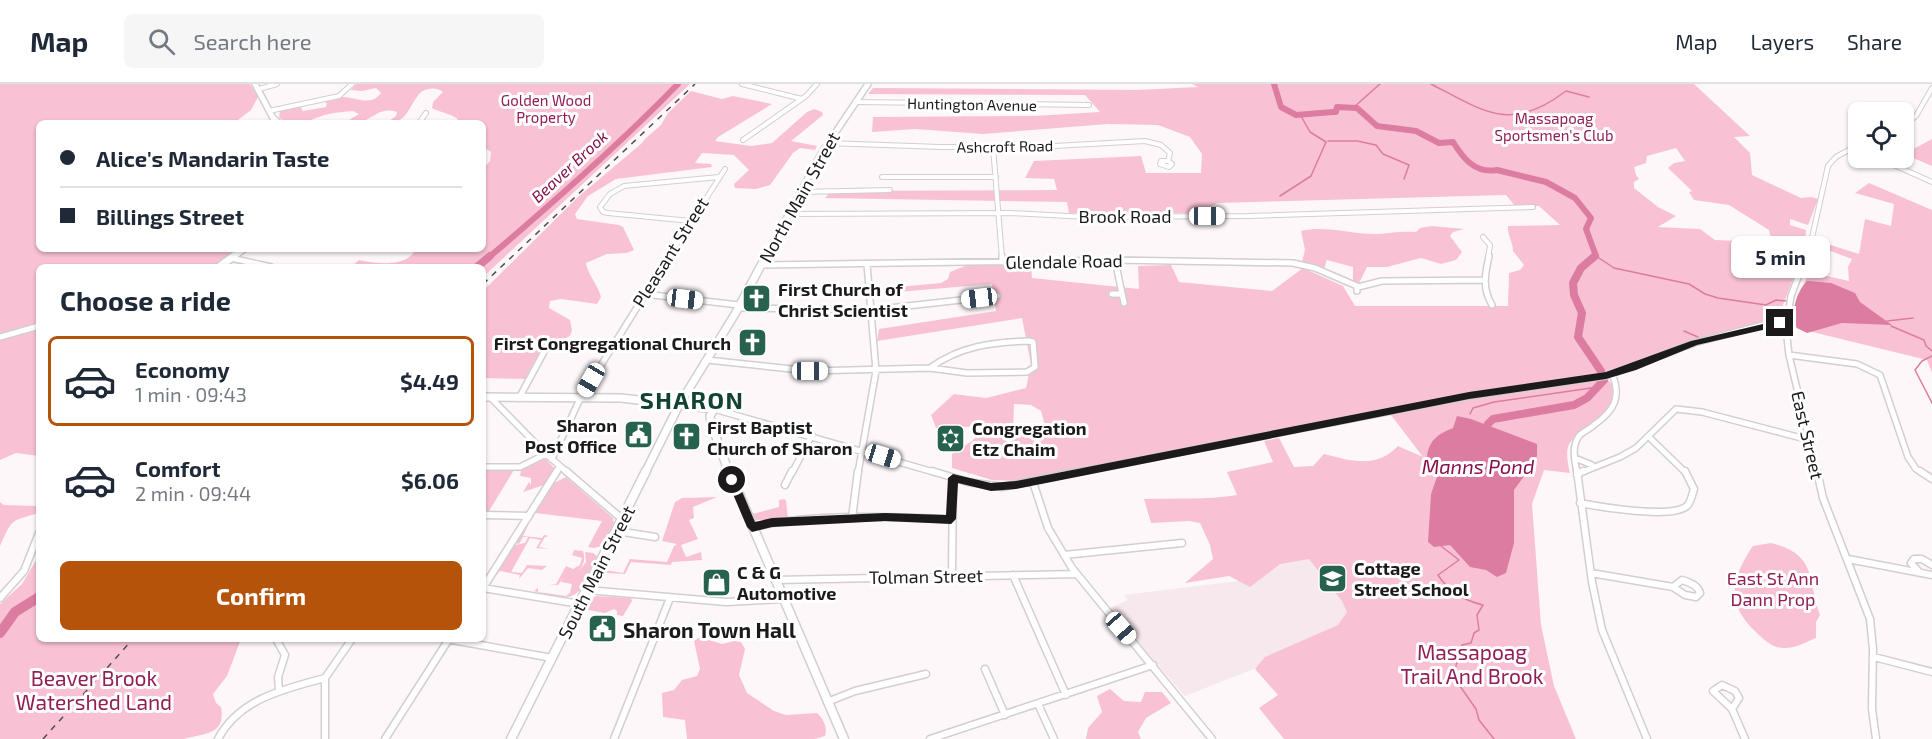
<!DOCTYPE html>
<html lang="en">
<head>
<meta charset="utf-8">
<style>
	body { margin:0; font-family:"Exo 2",sans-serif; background:#f6f6f7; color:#1f2937; height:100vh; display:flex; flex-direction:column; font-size:22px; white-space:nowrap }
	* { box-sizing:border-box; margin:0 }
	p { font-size:20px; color:#747a83 }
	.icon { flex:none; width:33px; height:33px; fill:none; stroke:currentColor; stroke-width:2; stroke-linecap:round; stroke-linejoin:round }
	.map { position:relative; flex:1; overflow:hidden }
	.panel { position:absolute; left:36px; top:180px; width:450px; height:378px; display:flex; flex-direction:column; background:#fff; border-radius:9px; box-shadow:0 2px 4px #0004 }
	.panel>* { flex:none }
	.banner { position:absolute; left:36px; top:36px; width:450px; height:132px; border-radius:9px; box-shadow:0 2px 4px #0004; display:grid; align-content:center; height:132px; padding:0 24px; background:#fff }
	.tools { position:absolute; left:1848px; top:18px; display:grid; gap:12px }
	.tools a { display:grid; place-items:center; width:66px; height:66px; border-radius:9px; background:#fff; box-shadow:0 2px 4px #0004; font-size:30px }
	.end { position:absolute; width:27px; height:27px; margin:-14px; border:8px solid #1c1a1a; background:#fff; box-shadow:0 0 0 3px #fff }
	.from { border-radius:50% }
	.bubble { position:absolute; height:42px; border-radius:9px; background:#fff; box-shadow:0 2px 4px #0004; font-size:20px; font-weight:700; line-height:42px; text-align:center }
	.car { position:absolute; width:18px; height:36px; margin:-18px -9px; border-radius:8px; box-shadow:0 0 4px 2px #0007; background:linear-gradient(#fff 24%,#345 0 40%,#fff 0 76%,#345 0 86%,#fff 0) }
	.banner b { display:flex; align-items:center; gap:21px; height:57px; font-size:22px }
	.banner b+b { border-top:2px solid #e0e1e3 }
	.banner i { width:15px; height:15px; background:#1f2937 }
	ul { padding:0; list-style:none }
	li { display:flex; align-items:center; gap:18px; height:90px; margin:0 12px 9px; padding:0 12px; border:3px solid transparent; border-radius:9px }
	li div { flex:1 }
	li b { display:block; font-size:22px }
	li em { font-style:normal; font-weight:700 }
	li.active { border-color:#b45309 }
	li>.icon { width:54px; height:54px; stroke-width:1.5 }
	h2 { padding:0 24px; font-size:27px; line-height:72px }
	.primary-button { display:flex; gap:12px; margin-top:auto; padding:12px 24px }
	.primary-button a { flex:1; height:69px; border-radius:9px; background:#b45309; color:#fff; font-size:24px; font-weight:700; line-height:69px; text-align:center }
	header { display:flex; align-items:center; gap:36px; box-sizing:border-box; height:84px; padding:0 30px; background:#fff; border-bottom:2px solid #e0e1e3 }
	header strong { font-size:28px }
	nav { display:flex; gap:33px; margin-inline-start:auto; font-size:21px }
	.search { width:420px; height:54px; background:#f6f6f7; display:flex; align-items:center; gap:15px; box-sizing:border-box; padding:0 21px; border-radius:9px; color:#747a83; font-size:22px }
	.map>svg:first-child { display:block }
	.built { fill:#f6e8ec }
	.green { fill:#f8c2d4; fill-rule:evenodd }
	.water { fill:#dd7ca1 }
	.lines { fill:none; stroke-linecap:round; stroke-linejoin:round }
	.stream { stroke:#dd7ca1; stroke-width:1.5 }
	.river-far2 { stroke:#dd7ca1; stroke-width:6 }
	.river-far1 { stroke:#dd7ca1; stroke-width:8 }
	.river { stroke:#dd7ca1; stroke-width:10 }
	.minor-far2-casing { stroke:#d3cecf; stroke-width:6 }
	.minor-far1-casing { stroke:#d3cecf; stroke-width:8 }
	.minor-casing { stroke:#d3cecf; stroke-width:9 }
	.major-far2-casing { stroke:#d3cecf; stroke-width:8 }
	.major-far1-casing { stroke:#d3cecf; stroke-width:10 }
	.major-casing { stroke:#d3cecf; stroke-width:11 }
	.minor-far2 { stroke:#fff; stroke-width:4 }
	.minor-far1 { stroke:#fff; stroke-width:5 }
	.minor { stroke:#fff; stroke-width:6 }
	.major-far2 { stroke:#fff; stroke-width:5 }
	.major-far1 { stroke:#fff; stroke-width:7 }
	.major { stroke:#fff; stroke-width:8 }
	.rail { stroke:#514e4f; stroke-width:1.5; stroke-dasharray:6 6; stroke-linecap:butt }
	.route { fill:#1c1a1a }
	.labels { text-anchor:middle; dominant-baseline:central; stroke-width:6; stroke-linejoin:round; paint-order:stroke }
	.far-park-label { font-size:15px; fill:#911e55; stroke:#fff }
	.far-street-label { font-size:15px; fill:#1c1a1a; stroke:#fff }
	.far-water-label { font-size:16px; font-style:italic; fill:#860f4c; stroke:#fff }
	.street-label { font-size:18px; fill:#1c1a1a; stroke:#fff }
	.poi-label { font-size:18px; font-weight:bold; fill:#1c1a1a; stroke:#fff; text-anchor:start }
	.park-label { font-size:18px; fill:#911e55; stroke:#fff }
	.water-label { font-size:20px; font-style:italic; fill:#860f4c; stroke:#fff }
	.near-poi-label { font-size:21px; font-weight:bold; fill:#1c1a1a; stroke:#fff; text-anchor:start }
	.near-park-label { font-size:21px; fill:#911e55; stroke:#fff }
	.district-label { font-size:24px; font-weight:bold; letter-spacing:1.5px; fill:#114232; stroke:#fff }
</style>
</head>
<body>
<header>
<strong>Map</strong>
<div class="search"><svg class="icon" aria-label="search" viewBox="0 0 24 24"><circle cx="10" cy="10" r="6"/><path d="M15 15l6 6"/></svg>Search here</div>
<nav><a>Map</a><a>Layers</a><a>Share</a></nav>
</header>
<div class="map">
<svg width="1932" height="655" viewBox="0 0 1932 655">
	<rect width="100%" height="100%" fill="#fdf7f9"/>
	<path class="built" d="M1208,421L1431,515L1185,612L1108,525L1128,516L1124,511L1239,497Z"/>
	<path class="green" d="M0,0H250L258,13L251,26L234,39H39V165H239L213,183H39V239L0,250Z
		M356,0H690L483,193V183L352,182L359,176C377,180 406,184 416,165H483V85L490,77L491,68L483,63V39H453L458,35C449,29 439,28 432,24L433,18L443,8C436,3 428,4 421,8C407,23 409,39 386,39L396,32L397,28C383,23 376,31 364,37C358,40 350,39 344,39L359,30L353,27C345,28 337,28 329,30C311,33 297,49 279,33L280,27L300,22L303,27L326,23L327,19L322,17C328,16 335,13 341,13C355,12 370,24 381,9L376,4L362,7L351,6Z
		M1192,0H1694L1750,52L1734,53L1750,69L1752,91L1801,114L1811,113L1818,115L1808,141L1790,135V141L1806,146L1805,164L1779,231L1772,238L1691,256L1621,285L1603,290L1616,305C1613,316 1611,327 1602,335C1578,356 1560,349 1570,389L1544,386L1532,420L1541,541L1554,602L1576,655H1284L1259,624L1278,611L1255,585L1265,573L1338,541L1347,528L1342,517L1309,475L1280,480L1250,503L1229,492L1185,499L1213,475L1210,461L1200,439L1189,437L1151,439L1144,415C1174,414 1209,416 1237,411L1227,388L1273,378L1264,357L1279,354L1294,383L1313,382L1324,370C1351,377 1376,385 1398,362L1423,373L1391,331L1464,316L1574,300L1571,293L1020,397L992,396L952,384V370L972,357L986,342L936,344L931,331L954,310L986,314L1026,304L1031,280L1022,234L877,257L879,245L996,227L992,200L874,210L876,205L941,199L948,195L950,188L970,180L1031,181L1032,194L1139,205L1138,182L1171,181L1179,198L1272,207L1303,184L1343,202L1355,222H1508L1509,189L1520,186L1524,181L1513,167C1513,158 1507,151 1508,142L1560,141L1539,122H1515L1506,111L1218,119L1198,129H1069L1067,118L825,114L831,107L1057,106L1054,95L1025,94L1034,77L1141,72L1146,89H1201L1202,70L1190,53L1158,41L1108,40L983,50L915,45L872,48L873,33L1034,32L1100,28L1085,11L868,10L873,4L1136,6L1198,3ZM1676,64L1685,77L1674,79L1668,84L1692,107L1689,108L1694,116L1729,121L1769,146L1770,151L1778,155L1787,152L1798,161L1795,170L1791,174L1772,173L1790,184L1776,186L1765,184L1776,193L1740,188L1734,183L1756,175L1753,168L1739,157L1715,156L1700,145L1658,143L1676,132L1658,123L1634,104V98L1639,95L1636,91L1634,83L1646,79L1647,72ZM1014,320L1031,321L1041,327L1045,341L1037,354L1013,348Z
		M691,7L722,15L733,12L772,20L718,53L715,57L751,62L772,59L807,28L814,25L822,28L823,31L791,57L817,62L815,66L800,64L793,69L770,101L756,105L735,104L734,100L749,86L734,71L702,69L695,79L711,80L712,83L616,95L588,112L575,130L577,135L619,141L623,143L634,166L627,169L607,170L586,179C588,191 598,201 601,213L597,220L561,215L550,217L549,224L570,236L572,246L570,252L551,261L545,260L525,295L483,294V207L578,113L641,60L646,54L661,41L668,29Z
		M1932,55V82L1904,70Z
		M1869,99L1932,126V289L1927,276L1792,243L1793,225L1809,188L1849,197L1848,183L1852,175L1817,162L1818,157L1859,170L1865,135L1891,142L1894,120L1855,109Z
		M1432,142L1464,145L1453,148L1450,152L1462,168L1456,176L1441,180L1421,174L1387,183H1367L1359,199L1353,197V183L1327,176L1324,185L1302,178L1305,166L1301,147C1327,141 1353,151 1378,150C1392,149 1400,147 1416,148L1420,144Z
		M39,244V372L16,369L0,376V255Z
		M544,373L555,385L544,401L523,408L529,398L531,401V394L520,392L521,386Z
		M483,386H514L489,427L483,428Z
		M566,393L613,434L614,439L602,462L594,464L588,463L602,437L535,429L554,399Z
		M717,413L693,423L694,434L689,436L698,455L681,461L686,473L701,468L702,476L672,478L671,481L631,478L625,490L606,489L601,491L608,477L605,486L623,489L630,475L667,478L674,462L677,460L662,457L675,418L682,414Z
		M783,415L786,416L788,435L754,436L752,430L779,423V416Z
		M0,418L4,421L39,422V429C9,438 13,434 0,462Z
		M530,437L523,452L542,454L544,451L549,452L545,453L539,463L549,465L536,464L541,456L530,454L511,488L522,489L527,481L547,482L542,486L528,484L519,495L520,491L500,487L496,491L515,461L525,459L528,453H523L519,460L516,459Z
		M1771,459C1817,470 1807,494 1820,531L1816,538V554C1806,558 1796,564 1785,564C1774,565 1764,556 1757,549C1725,520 1731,494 1753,462Z
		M574,466L583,467C586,477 583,481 578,488L586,478L585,468L593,469L597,472C578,511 582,521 534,507L538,504V508L566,512L570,509L572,500L561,498L563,494L558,501L549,500H556L566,482L573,485L580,481L582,474L572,471Z
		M39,471V555H241L227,592L213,610L216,619L221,623C226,652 204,649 184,655H0V520L22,500Z
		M596,512L631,514L632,517L623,532L617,531V527L614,525L605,529L583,525L585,521L589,522L586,519Z
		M700,553L722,560L734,557L741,558L745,565L739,591L747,609L774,627L786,631L817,629C823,634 828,644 825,652L815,655H687L685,636L663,633L662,609L674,606L682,596L697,592L700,585L694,557Z
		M1110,605L1124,617L1141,618L1145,608H1162L1171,619L1146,634L1138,648L1141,655H1086L1088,644L1102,628L1097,612Z"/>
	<path class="water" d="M1807,197L1831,199L1855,209L1860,218L1892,241L1842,239L1807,249L1797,244C1790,230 1796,208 1807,197Z
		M1457,332L1471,335L1537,360V372L1533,380L1514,406V459L1506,489L1497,493L1486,486L1470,483L1450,461L1434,463L1428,458L1431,410L1437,393L1433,381L1427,373C1429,356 1438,350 1453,344Z"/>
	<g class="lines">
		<path class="stream" d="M1431,0C1485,28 1511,49 1566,7L1589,13
			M1354,23L1380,0
			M1328,57H1357L1376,61L1383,70L1409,81L1404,95
			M1280,112L1311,92L1326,58L1310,48L1301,32
			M1596,172L1614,184L1689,200L1705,210L1718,214L1766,221L1776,216L1786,217
			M1887,237L1913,234
			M1891,242L1924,256L1926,262L1932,267
			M1684,247L1698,253
			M1932,272L1922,277L1915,286L1932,319
			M1470,330L1473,324L1494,318L1598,303
			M1441,462L1459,476L1438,491C1449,508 1463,516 1483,521L1477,531L1479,546L1474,549L1471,559L1462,561L1453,592L1476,625L1479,636L1494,655"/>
		<path class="river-far2" d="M1274,0L1281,23L1296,31L1333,28H1336L1337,23L1357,24L1377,42L1416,47L1439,59L1453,58C1463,74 1475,90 1497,86L1546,98L1575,114L1591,134L1586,145L1596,172L1593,174
			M488,174C554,118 618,62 678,0"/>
		<path class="river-far1" d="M1595,172L1581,184L1573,199L1574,211L1582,229L1578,253L1601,287
			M477,183L490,172
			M1488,340L1493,335L1574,321L1587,314L1604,296"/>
		<path class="river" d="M0,549L15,528L39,513"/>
		<defs>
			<path id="minor-far2" d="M742,0L802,15
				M259,5L277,0
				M855,18L1089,21
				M269,27L339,12L352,0
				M419,39L426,29
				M1904,41L1916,32L1932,4
				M743,56L806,12L817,0
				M827,59L940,63H1036L1145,57L1161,61L1170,69L1168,77
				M993,63L1002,174
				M1878,74L1932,98
				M1161,77H1168L1172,80L1169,83L1160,80Z
				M882,93H996
				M800,108L890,106
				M788,130L1010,129L1087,133L1248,132L1533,123
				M691,137L608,129L603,128L600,123L610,110L624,102L719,93
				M1483,153L1490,161L1488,174
				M668,174L725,85
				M1805,174L1811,158L1828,82L1836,73L1858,61"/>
			<path id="minor-far1" d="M1002,172V178
				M1489,172C1485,190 1482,204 1492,221
				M1806,172L1791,212L1786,245L1789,271L1817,389
				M231,174L271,183
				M1115,176L1124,219
				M761,181L1115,176L1293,179L1315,184L1357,202V207
				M1358,203L1382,197L1484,196
				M644,210L739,221
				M1112,210H1121
				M738,224L871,226L997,212
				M0,253L39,242
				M1029,257L1033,258L1035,283L1027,288L967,289L930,284C960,262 993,258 1029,257Z
				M1789,271L1857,280L1880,291L1908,373L1916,385L1922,389
				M707,276L810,287L930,284
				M491,314L546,370L568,389
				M519,314L544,268
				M714,325L937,389
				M1650,354L1686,389
				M1575,374L1592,381
				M552,375L580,315L669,172
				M483,383H520L546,370
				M556,389L560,382
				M792,389L812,351
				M858,389L876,287L867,180
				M1074,389L1469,312L1606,292L1694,259L1763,241L1786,238
				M1577,389C1575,377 1571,363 1579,352C1582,348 1590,345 1594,341C1614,327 1622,313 1612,290
				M1580,389L1620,373L1636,364L1676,325L1702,328L1809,356"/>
			<path id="minor" d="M566,387L622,435
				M932,387L968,398L1002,403L1082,387
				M1577,387L1592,498L1602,546L1647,655
				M1817,387L1823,414L1870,535L1873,565L1872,625L1876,655
				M1920,387L1932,395
				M1577,391L1583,387
				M1033,398L1048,444L1072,484L1212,655
				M785,401L792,387
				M1580,419C1600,423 1671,435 1687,422C1691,418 1692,411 1694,405L1685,387
				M483,431L529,432
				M852,434L858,387
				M752,443C815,429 887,433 951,435
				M617,447L655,453
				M1064,471L1182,459
				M1848,475L1932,491
				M1919,488L1911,479L1914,475H1922L1932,481
				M1591,489L1673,503
				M952,491L953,394
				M1013,491L1066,611
				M775,496L1077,490
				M1682,496C1689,498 1698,501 1700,509L1696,513L1685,511L1673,503Z
				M483,504L557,387
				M483,504L580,520
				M587,506L726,518L783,515
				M0,514L24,487L39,449
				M276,555L285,571L278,593L279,607
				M447,555L552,574
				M1874,573L1932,588
				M985,585L1005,631
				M1722,601L1735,607L1739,614L1732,625L1713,607Z
				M827,618L855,607L926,590
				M1038,620L1054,655
				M1732,625L1745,655
				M218,655C239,615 284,605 325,594
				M325,655V594L352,555
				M385,655L449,555
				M614,655L670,514
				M930,655L1153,581"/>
			<path id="major-far2" d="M255,0L273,34L279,39
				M232,174L244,165
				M765,174L821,70L868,0"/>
			<path id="major-far1" d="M219,183L234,172
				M483,313L621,314L714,325L710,332L711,339L729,389
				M645,389L679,321L735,230L766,172"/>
			<path id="major" d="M729,387L844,655
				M511,655L646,387"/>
		</defs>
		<use href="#minor-far2" class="minor-far2-casing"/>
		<use href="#minor-far1" class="minor-far1-casing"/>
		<use href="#minor" class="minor-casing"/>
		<use href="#major-far2" class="major-far2-casing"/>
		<use href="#major-far1" class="major-far1-casing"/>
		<use href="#major" class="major-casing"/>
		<use href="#minor-far2" class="minor-far2"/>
		<use href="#minor-far1" class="minor-far1"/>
		<use href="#minor" class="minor"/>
		<use href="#major-far2" class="major-far2"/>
		<use href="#major-far1" class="major-far1"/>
		<use href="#major" class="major"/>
		<path class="rail" d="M483,200L695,0
			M43,655L133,555"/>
	</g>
	<path class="route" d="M1780,236L1785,239L1784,241L1697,261L1636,286L1606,295L1469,315L1016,405L991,407L958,399L956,435L951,440L885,437L772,443L752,448L747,443L727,396L732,392L736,393L755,438L772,434L885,429L946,431L948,394L953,390L991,399L1016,397L1469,308L1606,288L1691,257Z"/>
	<defs>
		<symbol id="church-square" viewBox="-11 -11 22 22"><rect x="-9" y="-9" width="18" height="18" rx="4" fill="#26624d" stroke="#fff"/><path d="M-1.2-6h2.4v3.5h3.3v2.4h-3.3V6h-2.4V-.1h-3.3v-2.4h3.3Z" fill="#fff"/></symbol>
		<symbol id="civic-square" viewBox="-11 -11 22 22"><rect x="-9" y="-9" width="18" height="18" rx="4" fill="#26624d" stroke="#fff"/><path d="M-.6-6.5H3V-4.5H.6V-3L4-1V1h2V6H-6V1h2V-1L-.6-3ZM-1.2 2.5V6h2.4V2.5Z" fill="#fff"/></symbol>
		<symbol id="synagogue-square" viewBox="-11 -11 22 22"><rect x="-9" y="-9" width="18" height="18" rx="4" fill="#26624d" stroke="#fff"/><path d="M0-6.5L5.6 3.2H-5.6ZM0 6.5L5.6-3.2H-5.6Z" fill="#fff"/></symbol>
		<symbol id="school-square" viewBox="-11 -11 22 22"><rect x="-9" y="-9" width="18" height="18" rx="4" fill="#26624d" stroke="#fff"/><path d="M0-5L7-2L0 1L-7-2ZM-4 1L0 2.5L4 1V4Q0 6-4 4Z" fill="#fff"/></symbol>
		<symbol id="shop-square" viewBox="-11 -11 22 22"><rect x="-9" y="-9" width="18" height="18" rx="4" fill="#26624d" stroke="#fff"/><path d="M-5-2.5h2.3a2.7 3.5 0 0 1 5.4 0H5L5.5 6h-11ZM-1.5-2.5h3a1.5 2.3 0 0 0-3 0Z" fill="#fff"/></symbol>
	</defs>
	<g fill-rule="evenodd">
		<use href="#church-square" x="740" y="198" width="33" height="33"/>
		<use href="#church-square" x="736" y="242" width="33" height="33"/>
		<use href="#civic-square" x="622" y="334" width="33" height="33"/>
		<use href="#church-square" x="670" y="336" width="33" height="33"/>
		<use href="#synagogue-square" x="934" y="338" width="33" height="33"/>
		<use href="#school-square" x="1316" y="478" width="33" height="33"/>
		<use href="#shop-square" x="700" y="482" width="33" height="33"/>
		<use href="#civic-square" x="586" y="528" width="33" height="33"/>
	</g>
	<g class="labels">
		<g class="far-park-label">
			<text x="546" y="16">Golden Wood<tspan x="546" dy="17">Property</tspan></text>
			<text x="1554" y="34">Massapoag<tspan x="1554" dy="17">Sportsmen's Club</tspan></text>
		</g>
		<g class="far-street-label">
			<text transform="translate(972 20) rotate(1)">Huntington Avenue</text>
			<text transform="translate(1005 62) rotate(-1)">Ashcroft Road</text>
		</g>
		<g class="far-water-label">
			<text transform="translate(569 82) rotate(-43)">Beaver Brook</text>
		</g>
		<g class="street-label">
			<text transform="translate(799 113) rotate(-61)">North Main Street</text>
			<text x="1125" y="132">Brook Road</text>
			<text transform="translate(670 168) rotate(-58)">Pleasant Street</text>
			<text transform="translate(1064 177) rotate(-1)">Glendale Road</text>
			<text transform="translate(1808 351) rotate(77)">East Street</text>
			<text transform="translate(596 488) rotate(-63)">South Main Street</text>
			<text transform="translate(926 492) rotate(-1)">Tolman Street</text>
		</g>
		<g class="poi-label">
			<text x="778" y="205">First Church of<tspan x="778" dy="21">Christ Scientist</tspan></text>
			<text x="731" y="259" text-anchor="end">First Congregational Church</text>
			<text x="617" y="341" text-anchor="end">Sharon<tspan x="617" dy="21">Post Office</tspan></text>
			<text x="707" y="343">First Baptist<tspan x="707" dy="21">Church of Sharon</tspan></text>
			<text x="972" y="344">Congregation<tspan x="972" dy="21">Etz Chaim</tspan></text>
			<text x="1354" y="484">Cottage<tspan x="1354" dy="21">Street School</tspan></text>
			<text x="737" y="488">C &amp; G<tspan x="737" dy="21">Automotive</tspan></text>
		</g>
		<g class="park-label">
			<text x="1773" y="494">East St Ann<tspan x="1773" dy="21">Dann Prop</tspan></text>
		</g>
		<g class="water-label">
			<text x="1478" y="382">Manns Pond</text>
		</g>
		<g class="near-poi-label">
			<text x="623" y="545">Sharon Town Hall</text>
		</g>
		<g class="near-park-label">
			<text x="1472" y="567">Massapoag<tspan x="1472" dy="24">Trail And Brook</tspan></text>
			<text x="94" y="593">Beaver Brook<tspan x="94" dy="24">Watershed Land</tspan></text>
		</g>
		<g class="district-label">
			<text x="692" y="315">SHARON</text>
		</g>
	</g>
</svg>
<div class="tools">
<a><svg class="icon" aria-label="locate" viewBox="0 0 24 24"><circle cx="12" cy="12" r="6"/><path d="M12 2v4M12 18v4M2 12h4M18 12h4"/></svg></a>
</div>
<i class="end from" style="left:732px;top:396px"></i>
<i class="end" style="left:1780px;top:239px"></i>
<div class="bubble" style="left:1731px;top:152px;width:99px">5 min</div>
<i class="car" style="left:1207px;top:132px;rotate:90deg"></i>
<i class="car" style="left:979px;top:214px;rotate:263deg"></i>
<i class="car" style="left:685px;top:215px;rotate:97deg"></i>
<i class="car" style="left:810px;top:287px;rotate:90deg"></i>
<i class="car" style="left:591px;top:296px;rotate:210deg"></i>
<i class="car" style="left:883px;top:372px;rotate:107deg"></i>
<i class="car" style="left:1121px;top:544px;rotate:139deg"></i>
<div class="banner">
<b><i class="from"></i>Alice's Mandarin Taste</b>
<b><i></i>Billings Street</b>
</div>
<section class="panel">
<h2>Choose a ride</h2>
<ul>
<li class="active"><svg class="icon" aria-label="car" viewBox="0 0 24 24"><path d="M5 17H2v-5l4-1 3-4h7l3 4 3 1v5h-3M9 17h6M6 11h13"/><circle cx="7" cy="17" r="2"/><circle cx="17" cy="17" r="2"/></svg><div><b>Economy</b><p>1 min · 09:43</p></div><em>$4.49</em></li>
<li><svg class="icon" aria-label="car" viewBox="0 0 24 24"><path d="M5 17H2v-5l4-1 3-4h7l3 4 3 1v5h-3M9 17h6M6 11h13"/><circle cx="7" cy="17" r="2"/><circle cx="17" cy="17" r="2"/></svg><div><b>Comfort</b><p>2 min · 09:44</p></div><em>$6.06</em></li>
</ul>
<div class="primary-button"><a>Confirm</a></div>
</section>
</div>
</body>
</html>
